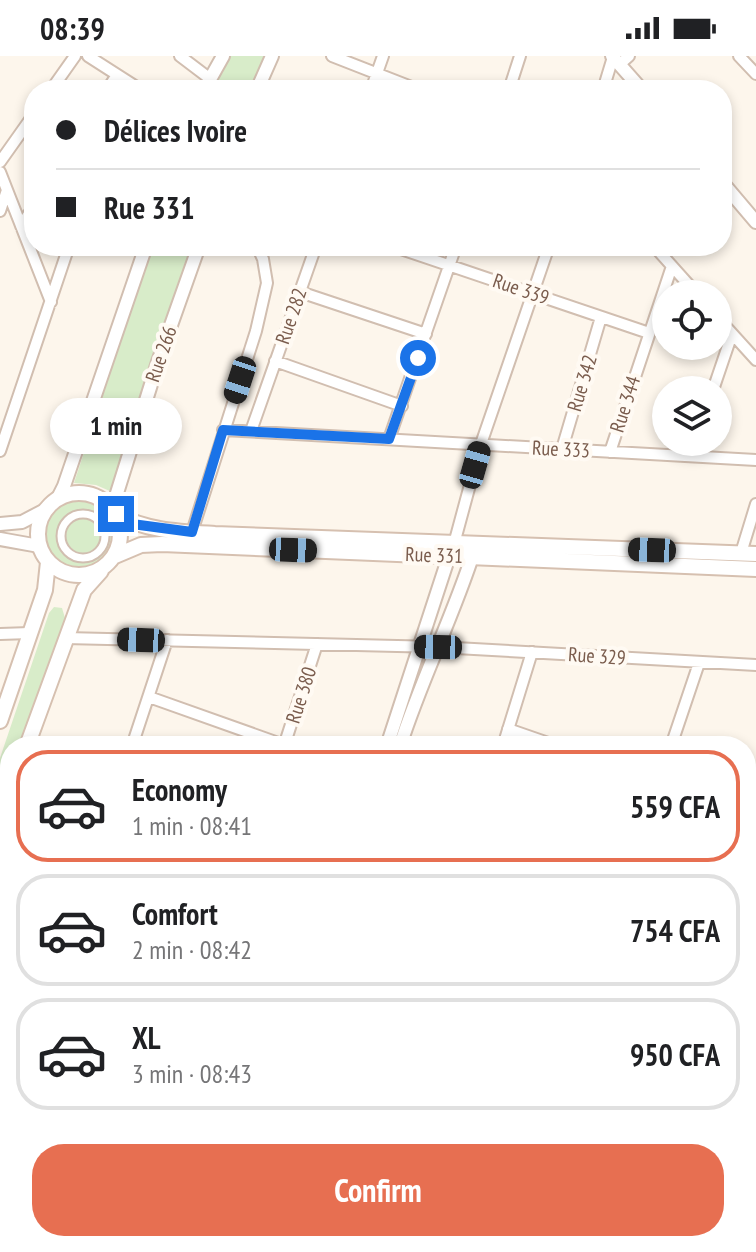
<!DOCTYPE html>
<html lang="en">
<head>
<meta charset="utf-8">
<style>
	body { margin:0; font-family:"PT Sans Narrow",sans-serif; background:#f6f6f6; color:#202124; height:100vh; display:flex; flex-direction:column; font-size:30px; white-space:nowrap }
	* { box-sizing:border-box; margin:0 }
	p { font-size:26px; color:#757577 }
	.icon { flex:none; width:44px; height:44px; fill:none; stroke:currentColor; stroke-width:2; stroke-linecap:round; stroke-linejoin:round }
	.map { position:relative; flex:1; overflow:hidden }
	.drawer { position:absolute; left:0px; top:680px; width:756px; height:516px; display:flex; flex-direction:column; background:#fff; border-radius:32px 32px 0 0; box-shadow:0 4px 12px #0003 }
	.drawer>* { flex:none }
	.banner { position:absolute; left:24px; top:24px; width:708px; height:176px; border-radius:32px; box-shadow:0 4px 12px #0003; display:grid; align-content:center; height:176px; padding:0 32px; background:#fff }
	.fabs { position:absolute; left:652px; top:224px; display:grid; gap:16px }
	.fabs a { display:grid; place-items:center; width:80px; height:80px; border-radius:50%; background:#fff; box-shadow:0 4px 12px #0003; font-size:40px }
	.end { position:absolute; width:36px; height:36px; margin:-18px; border:10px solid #1a73e8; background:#fff; box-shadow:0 0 0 4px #fff }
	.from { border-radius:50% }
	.bubble { position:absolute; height:56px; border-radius:28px; background:#fff; box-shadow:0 4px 12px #0003; font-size:26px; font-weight:600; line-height:56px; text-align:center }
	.car { position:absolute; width:24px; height:48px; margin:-24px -12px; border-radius:10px; box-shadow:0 0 6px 2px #0007; background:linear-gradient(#222 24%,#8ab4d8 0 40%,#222 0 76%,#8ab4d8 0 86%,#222 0) }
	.banner b { display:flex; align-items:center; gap:28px; height:76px; font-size:30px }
	.banner b+b { border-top:2px solid #e0e0e0 }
	.banner i { width:20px; height:20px; background:#202124 }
	ul { padding:14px 0 0; list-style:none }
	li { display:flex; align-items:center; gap:24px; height:112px; margin:0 16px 12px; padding:0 16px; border:4px solid #e0e0e0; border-radius:32px }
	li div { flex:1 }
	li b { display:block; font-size:30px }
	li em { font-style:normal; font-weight:600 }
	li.active { border-color:#e76f51 }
	li>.icon { width:72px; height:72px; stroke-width:1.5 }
	.button { display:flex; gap:16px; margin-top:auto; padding:16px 32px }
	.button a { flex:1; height:92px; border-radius:32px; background:#e76f51; color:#fff; font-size:32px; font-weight:600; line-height:92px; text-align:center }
	.status { display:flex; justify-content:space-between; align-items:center; height:56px; padding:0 40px; background:#fff; direction:ltr }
	.status svg { height:22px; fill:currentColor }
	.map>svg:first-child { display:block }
	.green { fill:#d8ecc9 }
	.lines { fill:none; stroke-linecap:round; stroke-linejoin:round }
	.pedestrian-casing { stroke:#d1beb0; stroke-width:11 }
	.minor-casing { stroke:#d1beb0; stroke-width:14 }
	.tertiary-casing { stroke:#d1beb0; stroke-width:16 }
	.secondary-casing { stroke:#d6c0b0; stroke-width:18 }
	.pedestrian { stroke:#fff; stroke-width:7 }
	.minor { stroke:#fff; stroke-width:10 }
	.tertiary { stroke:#fff; stroke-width:12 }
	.secondary { stroke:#fff; stroke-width:14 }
	.route { stroke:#1a73e8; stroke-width:10 }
	.labels { text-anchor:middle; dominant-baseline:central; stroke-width:8; stroke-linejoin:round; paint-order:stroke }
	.street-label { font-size:20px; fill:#7a5c4d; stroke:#fffaf3 }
</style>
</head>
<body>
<div class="status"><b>08:39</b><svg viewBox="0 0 49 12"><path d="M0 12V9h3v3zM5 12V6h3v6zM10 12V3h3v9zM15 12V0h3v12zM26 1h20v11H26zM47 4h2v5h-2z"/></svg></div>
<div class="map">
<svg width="756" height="1196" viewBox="0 0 756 1196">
	<rect width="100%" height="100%" fill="#fdf6ec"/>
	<path class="green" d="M229,0H270L256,34H211Z
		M152,190H195L112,436L96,429L74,427Z
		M44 476a35 35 0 1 1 70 0a35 35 0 1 1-70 0Z
		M54,551L62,552L65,562L21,690H10V722L0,752V702L49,557Z
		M361,1186H538L534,1196H490L471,1190L469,1196H357Z"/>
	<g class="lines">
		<defs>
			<path id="pedestrian" d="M61 480a22 22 0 1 1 44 0a22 22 0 1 1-44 0Z"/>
			<path id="minor" d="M88,0L141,34
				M180,0L209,22
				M332,0L419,34
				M739,0L756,18
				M620,8L629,0
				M51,34L75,0
				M107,34L117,19
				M371,34L383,0
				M509,34L520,0
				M603,34L613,1
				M0,106L34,58
				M0,116L51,246
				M0,155L7,134
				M21,170L34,150
				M392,190L649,277
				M654,190L697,238
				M300,236L426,278
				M718,262L756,304
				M275,305L402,350
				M713,334L732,278
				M223,374L756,404
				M251,375L316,190
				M389,383L456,190
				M562,393L601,261
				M0,395L69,190
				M610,396L672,210
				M691,400L696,386
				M192,476L256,275L267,227L263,203L257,190
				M454,488L481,388L549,190
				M741,497L756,448
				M0,578L30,577
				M65,582L438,591L756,609
				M149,641L284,689
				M508,673L557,690
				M132,690L167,584
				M284,690L317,588
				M503,690L532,596
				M671,690L699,607
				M0,859L10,863
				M746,996L756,999
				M746,1131L756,1101
				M0,1134L10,1129
				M746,1149L756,1152
				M129,1196L132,1186
				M473,1196L476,1186
				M724,1196L728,1186"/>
			<path id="tertiary" d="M612,0L642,34
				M204,34L223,0
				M257,34L272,0
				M722,126L756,166
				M58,442L64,430L146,190
				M112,453L158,306L199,190
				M0,468L22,466L45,454
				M0,483L39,490
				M387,690L451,494
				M400,690C421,624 453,561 474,495
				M216,1196L219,1186
				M233,1196L236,1186"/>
			<path id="secondary" d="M38 478a41 41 0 1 1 82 0a41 41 0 1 1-82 0Z
				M116,458C145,475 182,476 215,478L756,498
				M115,500L141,489L162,488L756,513
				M0,665L45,534L48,506
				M27,690L84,534L101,515
				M746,768L756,739
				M0,773L10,740
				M746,797L756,768
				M600,1196L604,1186"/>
		</defs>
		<use href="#pedestrian" class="pedestrian-casing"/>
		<use href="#minor" class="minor-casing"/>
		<use href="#tertiary" class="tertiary-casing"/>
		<use href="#secondary" class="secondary-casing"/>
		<use href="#pedestrian" class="pedestrian"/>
		<use href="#minor" class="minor"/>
		<use href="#tertiary" class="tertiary"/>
		<use href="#secondary" class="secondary"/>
	</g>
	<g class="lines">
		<path class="route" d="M116,458L132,468L192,476L223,374L389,383L418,302"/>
	</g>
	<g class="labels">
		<g class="street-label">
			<text transform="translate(521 233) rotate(19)">Rue 339</text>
			<text transform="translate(291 260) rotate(-71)">Rue 282</text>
			<text transform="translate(161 298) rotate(-71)">Rue 266</text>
			<text transform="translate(582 327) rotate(-73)">Rue 342</text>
			<text transform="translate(625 348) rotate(-72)">Rue 344</text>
			<text transform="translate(561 393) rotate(3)">Rue 333</text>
			<text transform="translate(434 499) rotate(2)">Rue 331</text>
			<text transform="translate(597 600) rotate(4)">Rue 329</text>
			<text transform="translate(301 639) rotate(-72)">Rue 380</text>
		</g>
	</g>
</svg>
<div class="fabs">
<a><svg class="icon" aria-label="locate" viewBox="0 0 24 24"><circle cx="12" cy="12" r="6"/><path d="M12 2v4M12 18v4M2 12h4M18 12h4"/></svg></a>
<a><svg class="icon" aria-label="layers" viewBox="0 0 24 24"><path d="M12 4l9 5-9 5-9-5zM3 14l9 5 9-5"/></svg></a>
</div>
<i class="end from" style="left:418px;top:302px"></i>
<i class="end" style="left:116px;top:458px"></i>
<div class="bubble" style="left:50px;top:342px;width:132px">1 min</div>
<i class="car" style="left:240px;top:324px;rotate:198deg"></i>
<i class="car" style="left:475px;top:409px;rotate:16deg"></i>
<i class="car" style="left:293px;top:494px;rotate:92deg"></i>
<i class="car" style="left:652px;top:494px;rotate:272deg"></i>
<i class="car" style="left:141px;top:584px;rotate:272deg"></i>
<i class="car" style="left:438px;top:591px;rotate:271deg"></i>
<div class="banner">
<b><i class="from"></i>Délices Ivoire</b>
<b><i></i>Rue 331</b>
</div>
<section class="drawer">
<ul>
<li class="active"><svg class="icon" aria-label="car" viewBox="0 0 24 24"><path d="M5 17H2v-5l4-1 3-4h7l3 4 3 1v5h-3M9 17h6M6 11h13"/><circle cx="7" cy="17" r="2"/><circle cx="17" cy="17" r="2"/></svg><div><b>Economy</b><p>1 min · 08:41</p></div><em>559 CFA</em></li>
<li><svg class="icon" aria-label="car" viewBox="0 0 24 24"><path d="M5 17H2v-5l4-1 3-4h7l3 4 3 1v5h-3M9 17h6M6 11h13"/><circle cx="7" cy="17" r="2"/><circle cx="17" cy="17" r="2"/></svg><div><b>Comfort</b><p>2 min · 08:42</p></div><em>754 CFA</em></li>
<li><svg class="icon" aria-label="car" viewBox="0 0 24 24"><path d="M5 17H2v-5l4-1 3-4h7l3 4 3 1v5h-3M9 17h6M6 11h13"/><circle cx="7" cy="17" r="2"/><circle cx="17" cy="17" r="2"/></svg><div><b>XL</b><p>3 min · 08:43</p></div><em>950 CFA</em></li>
</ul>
<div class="button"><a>Confirm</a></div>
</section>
</div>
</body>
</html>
